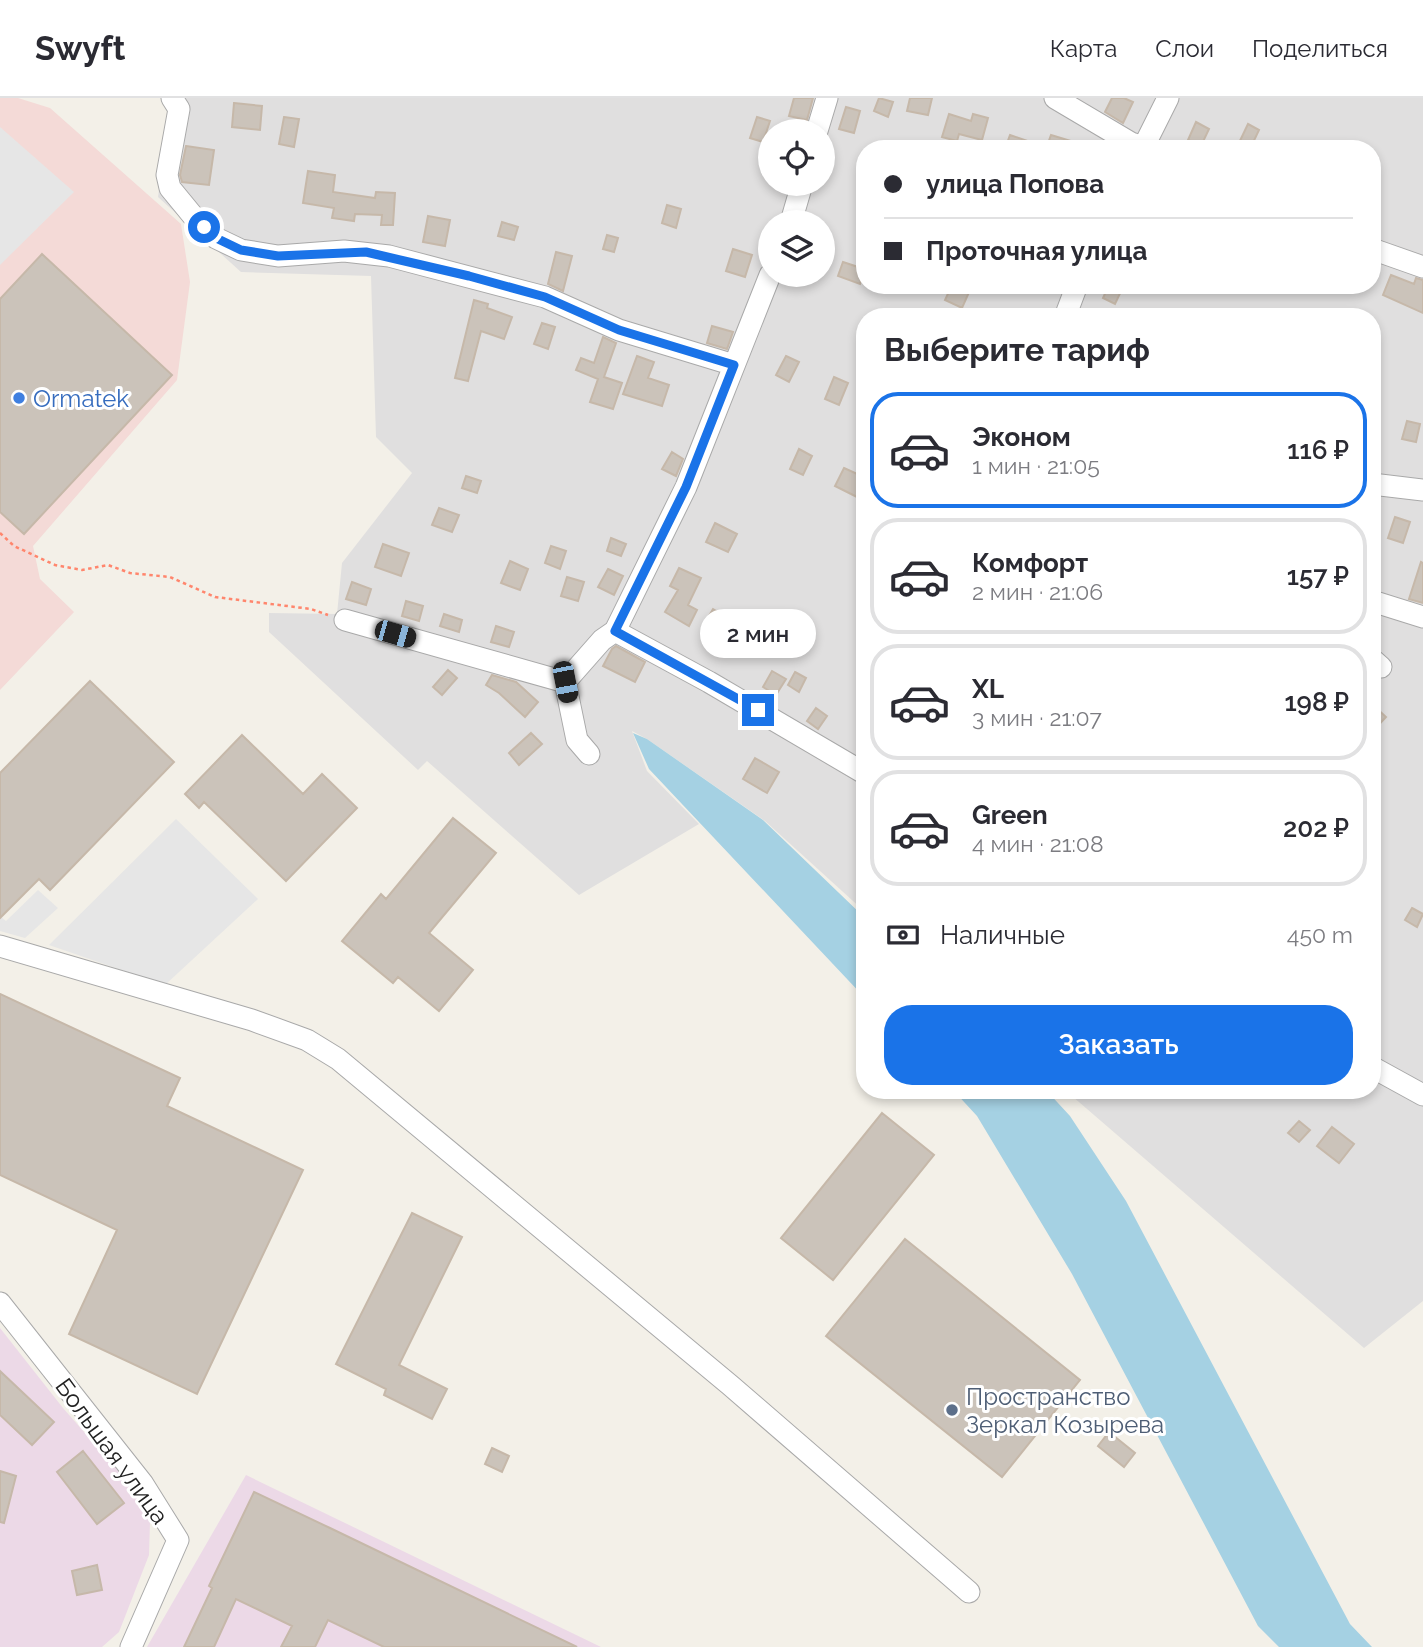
<!DOCTYPE html>
<html lang="ru">
<head>
<meta charset="utf-8">
<style>
	body { margin:0; font-family:Raleway,sans-serif; background:#f7f7f7; color:#2b2b33; height:100vh; display:flex; flex-direction:column; font-size:26px; white-space:nowrap }
	* { box-sizing:border-box; margin:0 }
	p { font-size:23px; color:#7c7c81 }
	.icon { flex:none; width:38px; height:38px; fill:none; stroke:currentColor; stroke-width:2; stroke-linecap:round; stroke-linejoin:round }
	.map { position:relative; flex:1; overflow:hidden }
	.drawer { position:absolute; left:856px; top:210px; width:525px; height:791px; display:flex; flex-direction:column; background:#fff; border-radius:28px; box-shadow:0 4px 10px #0003 }
	.drawer>* { flex:none }
	.hud { position:absolute; left:856px; top:42px; width:525px; height:154px; border-radius:28px; box-shadow:0 4px 10px #0003; display:grid; align-content:center; height:154px; padding:0 28px; background:#fff }
	.fabs { position:absolute; left:758px; top:21px; display:grid; gap:14px }
	.fabs a { display:grid; place-items:center; width:77px; height:77px; border-radius:50%; background:#fff; box-shadow:0 4px 10px #0003; font-size:35px }
	.end { position:absolute; width:32px; height:32px; margin:-16px; border:9px solid #1a73e8; background:#fff; box-shadow:0 0 0 4px #fff }
	.from { border-radius:50% }
	.bubble { position:absolute; height:49px; border-radius:24px; background:#fff; box-shadow:0 4px 10px #0003; font-size:23px; font-weight:600; line-height:49px; text-align:center }
	.car { position:absolute; width:21px; height:42px; margin:-21px -10px; border-radius:9px; box-shadow:0 0 5px 2px #0007; background:linear-gradient(#222 24%,#8ab4d8 0 40%,#222 0 76%,#8ab4d8 0 86%,#222 0) }
	.hud b { display:flex; align-items:center; gap:24px; height:66px; font-size:26px }
	.hud b+b { border-top:2px solid #e1e1e2 }
	.hud i { width:18px; height:18px; background:#2b2b33 }
	ul { padding:0; list-style:none }
	li { display:flex; align-items:center; gap:21px; height:116px; margin:0 14px 10px; padding:0 14px; border:4px solid #e1e1e2; border-radius:28px }
	li div { flex:1 }
	li b { display:block; font-size:26px }
	li em { font-style:normal; font-weight:600 }
	li.active { border-color:#1a73e8 }
	li>.icon { width:63px; height:63px; stroke-width:1.5 }
	h2 { padding:0 28px; font-size:32px; line-height:84px }
	.pay { display:flex; align-items:center; gap:18px; height:77px; padding:0 28px; font-size:26px }
	.pay p { margin-inline-start:auto }
	.primary-button { display:flex; gap:14px; margin-top:auto; padding:14px 28px }
	.primary-button a { flex:1; height:80px; border-radius:28px; background:#1a73e8; color:#fff; font-size:28px; font-weight:600; line-height:80px; text-align:center }
	header { display:flex; align-items:center; gap:42px; box-sizing:border-box; height:98px; padding:0 35px; background:#fff; border-bottom:2px solid #e1e1e2 }
	header strong { font-size:33px }
	nav { display:flex; gap:38px; margin-inline-start:auto; font-size:24px }
	.map>svg:first-child { display:block }
	.residential { fill:#e0dfdf; fill-rule:evenodd }
	.commercial { fill:#f4dad7 }
	.industrial { fill:#ecd9e7 }
	.parking { fill:#e6e6e6 }
	.water { fill:#a5d1e3 }
	.building { fill:#cbc3ba; stroke:#c6b8a9; stroke-width:2 }
	.lines { fill:none; stroke-linecap:round; stroke-linejoin:round }
	.minor-casing { stroke:#a9a9a9; stroke-width:23 }
	.path { stroke:#ff866d; stroke-width:2.5; stroke-dasharray:3.5 3.5; stroke-linecap:butt }
	.minor { stroke:#fff; stroke-width:21 }
	.route { stroke:#1a73e8; stroke-width:9 }
	.shop-dot { fill:#3f7fe0; stroke:#fff; stroke-width:2.5 }
	.service-dot { fill:#5c6f8a; stroke:#fff; stroke-width:2.5 }
	.labels { text-anchor:middle; dominant-baseline:central; stroke-width:6; stroke-linejoin:round; paint-order:stroke }
	.shop-label { font-size:24px; fill:#366cbe; stroke:#fff; text-anchor:start }
	.service-label { font-size:24px; fill:#4e5e75; stroke:#fff; text-anchor:start }
	.street-label { font-size:24px; fill:#222; stroke:#fff }
</style>
</head>
<body>
<header>
<strong>Swyft</strong>
<nav><a>Карта</a><a>Слои</a><a>Поделиться</a></nav>
</header>
<div class="map">
<svg width="1423" height="1549" viewBox="0 0 1423 1549">
	<rect width="100%" height="100%" fill="#f3f0e8"/>
	<path class="residential" d="M172,0H1423V1203L1364,1250L1065,992H1372V219H864V813L765,723L647,641L632,633L647,673L699,726L579,797L427,663L418,672L269,534V515L337,516L342,465L412,375L376,339L371,178L241,174L158,99ZM770,33H822V86H770ZM864,51H1372V187H864ZM770,124H822V177H770Z"/>
	<path class="commercial" d="M0,0H18L50,10L181,126L190,184L177,282L33,448L40,481L74,514L0,592Z"/>
	<path class="industrial" d="M0,1230L63,1310L142,1400L150,1424L149,1457L119,1534L102,1549H0Z
		M246,1377L601,1549H147Z"/>
	<path class="parking" d="M0,29L74,94L0,167Z
		M176,721L258,801L165,887L49,847Z
		M38,792L58,810L25,840L0,833V818L6,823Z"/>
	<path class="water" d="M633,635L647,641L763,722L864,819V899L649,671Z
		M953,992H1046L1070,1018L1126,1103L1350,1526L1372,1549H1279L1258,1528L1072,1176L977,1018Z"/>
	<path class="building" d="M794,0H813L807,22L789,18Z
		M879,0L893,4L888,19L874,13Z
		M910,0H932L928,17L907,13Z
		M1112,0H1124L1133,4L1123,25L1105,14Z
		M234,5L262,8L260,32L232,29Z
		M846,9L860,13L854,35L839,31Z
		M949,16L971,23L973,16L988,20L982,42L959,36L957,43L942,39Z
		M284,19L299,21L294,49L279,46Z
		M757,19L770,23L763,44L750,40Z
		M1196,24L1209,31L1201,48L1188,42Z
		M1248,26L1259,32L1250,51H1244L1238,47Z
		M1010,37L1045,49V51H1005Z
		M1051,37L1087,48L1086,51H1046Z
		M186,48L214,52L209,87L182,84L180,77Z
		M308,73L335,77L333,94L375,100L376,94L395,95L393,127H381L382,117L355,116L354,123L332,120L334,110L303,105Z
		M667,107L681,111L676,130L662,125Z
		M428,118L450,122L445,148L423,144Z
		M502,124L518,129L514,142L498,138Z
		M607,137L618,140L614,154L603,151Z
		M733,151L752,157L745,179L726,173Z
		M556,154L572,158L563,193L548,186Z
		M42,156L172,277L24,436L0,414V201Z
		M843,164L864,171L860,186L838,178Z
		M1391,177L1414,186L1416,180L1423,182V215L1383,197Z
		M952,187H958L970,192L962,210L945,202Z
		M1109,187H1124L1115,206L1103,200Z
		M474,202L488,206L487,210L512,219L504,241L481,233L468,283L455,280Z
		M542,225L555,229L548,251L534,246Z
		M712,228L733,234L727,251L707,245Z
		M603,239L616,245L604,279L622,285L613,311L590,304L598,281L576,272L581,260L594,265Z
		M637,258L654,264L648,280L669,287L662,308L623,296Z
		M786,258L799,264L789,284L776,277Z
		M834,279L848,285L839,307L825,301Z
		M1407,323L1420,326L1416,344L1402,341Z
		M799,351L812,358L803,377L790,371Z
		M672,354L683,361L676,378L662,371Z
		M844,370L864,379L857,399L835,388Z
		M466,378L481,383L477,395L462,390Z
		M439,410L459,417L452,434L432,427Z
		M1395,419L1410,424L1403,445L1388,440Z
		M715,425L737,436L728,454L706,444Z
		M611,440L626,446L621,458L607,453Z
		M383,446L409,455L401,478L375,469Z
		M551,448L566,453L560,471L545,465Z
		M510,463L528,471L520,492L501,485Z
		M1421,464L1423,465V505L1409,501Z
		M679,470L701,480L688,507L697,512L689,528L665,514L678,492L670,488Z
		M608,471L623,478L614,497L598,489Z
		M567,479L584,484L578,503L561,498Z
		M352,484L371,491L366,507L346,501Z
		M406,503L423,508L419,523L402,518Z
		M713,511L735,524L725,541L703,528Z
		M444,516L462,522L459,534L440,528Z
		M496,528L514,534L509,549L491,544Z
		M616,548L645,564L635,584L603,568L612,551Z
		M448,572L457,580L442,597L433,589Z
		M772,573L786,581L776,597L763,589Z
		M795,574L806,580L799,594L788,587Z
		M492,577L516,584L538,604L525,619L499,595L486,587Z
		M90,583L174,664L50,792L39,781L0,820V675Z
		M1372,606L1386,619L1372,634Z
		M816,610L827,618L818,631L807,623Z
		M531,635L542,646L519,667L509,655Z
		M242,637L303,696L322,676L357,710L286,783L204,704L199,710L185,696Z
		M755,660L779,674L767,695L743,681Z
		M453,720L496,755L429,835L473,872L439,913L398,879L393,885L342,843L381,796L386,801Z
		M1412,810L1423,816L1417,829L1405,822Z
		M0,896L180,980L167,1008L303,1072L197,1296L69,1236L117,1132L0,1077Z
		M882,1015L934,1057L833,1182L781,1140Z
		M1299,1023L1310,1032L1299,1044L1288,1035Z
		M1332,1029L1354,1046L1339,1065L1317,1048Z
		M412,1115L462,1139L399,1267L447,1291L432,1321L384,1297L386,1291L336,1266Z
		M905,1141L1080,1282L1002,1379L826,1238Z
		M0,1273L54,1324L32,1347L0,1317Z
		M1109,1334L1135,1355L1124,1369L1098,1348Z
		M492,1350L509,1358L502,1374L485,1366Z
		M83,1353L124,1405L97,1426L57,1374Z
		M0,1373L16,1378L4,1425L0,1424Z
		M254,1394L330,1430L577,1549H384L328,1522L315,1549H281L292,1528L236,1501L214,1549H184L212,1490L209,1488Z
		M97,1467L102,1492L77,1497L72,1473Z"/>
	<g class="lines">
		<defs>
			<path id="minor" d="M172,0L179,11L167,77L170,90L193,118L216,140L241,152L278,158L344,153L389,158L545,199L619,232L734,267
				M1055,0L1131,45L1149,51
				M817,33L827,0
				M1144,48L1168,0
				M791,124L802,86
				M1372,151L1423,169
				M1065,219L1077,187
				M1372,386L1423,392
				M1372,503L1423,519
				M345,522L565,584L602,542L615,533L686,389L770,177
				M615,533L709,584L864,675
				M1372,561L1381,569
				M565,584L577,642L589,656
				M0,848L252,922L307,942L338,961L730,1287L969,1494
				M1372,969L1423,997
				M0,1205L143,1386L178,1442L131,1549"/>
		</defs>
		<use href="#minor" class="minor-casing"/>
		<path class="path" d="M0,435L14,448L55,467L82,472L108,467L130,475L170,479L215,499L311,511L328,517"/>
		<use href="#minor" class="minor"/>
	</g>
	<g class="lines">
		<path class="route" d="M204,129L216,140L241,152L278,158L366,154L469,178L545,199L619,232L734,267L686,389L615,533L758,612"/>
	</g>
	<circle class="shop-dot" cx="19" cy="300" r="7"/>
	<circle class="service-dot" cx="952" cy="1312" r="7"/>
	<g class="labels">
		<g class="shop-label">
			<text x="33" y="300">Ormatek</text>
		</g>
		<g class="service-label">
			<text x="966" y="1298">Пространство<tspan x="966" dy="28">Зеркал Козырева</tspan></text>
		</g>
		<g class="street-label">
			<text transform="translate(112 1353) rotate(54)">Большая улица</text>
		</g>
	</g>
</svg>
<div class="fabs">
<a><svg class="icon" aria-label="locate" viewBox="0 0 24 24"><circle cx="12" cy="12" r="6"/><path d="M12 2v4M12 18v4M2 12h4M18 12h4"/></svg></a>
<a><svg class="icon" aria-label="layers" viewBox="0 0 24 24"><path d="M12 4l9 5-9 5-9-5zM3 14l9 5 9-5"/></svg></a>
</div>
<i class="end from" style="left:204px;top:129px"></i>
<i class="end" style="left:758px;top:612px"></i>
<div class="bubble" style="left:700px;top:511px;width:116px">2 мин</div>
<i class="car" style="left:395px;top:536px;rotate:106deg"></i>
<i class="car" style="left:565px;top:584px;rotate:169deg"></i>
<div class="hud">
<b><i class="from"></i>улица Попова</b>
<b><i></i>Проточная улица</b>
</div>
<section class="drawer">
<h2>Выберите тариф</h2>
<ul>
<li class="active"><svg class="icon" aria-label="car" viewBox="0 0 24 24"><path d="M5 17H2v-5l4-1 3-4h7l3 4 3 1v5h-3M9 17h6M6 11h13"/><circle cx="7" cy="17" r="2"/><circle cx="17" cy="17" r="2"/></svg><div><b>Эконом</b><p>1 мин · 21:05</p></div><em>116 ₽</em></li>
<li><svg class="icon" aria-label="car" viewBox="0 0 24 24"><path d="M5 17H2v-5l4-1 3-4h7l3 4 3 1v5h-3M9 17h6M6 11h13"/><circle cx="7" cy="17" r="2"/><circle cx="17" cy="17" r="2"/></svg><div><b>Комфорт</b><p>2 мин · 21:06</p></div><em>157 ₽</em></li>
<li><svg class="icon" aria-label="car" viewBox="0 0 24 24"><path d="M5 17H2v-5l4-1 3-4h7l3 4 3 1v5h-3M9 17h6M6 11h13"/><circle cx="7" cy="17" r="2"/><circle cx="17" cy="17" r="2"/></svg><div><b>XL</b><p>3 мин · 21:07</p></div><em>198 ₽</em></li>
<li><svg class="icon" aria-label="car" viewBox="0 0 24 24"><path d="M5 17H2v-5l4-1 3-4h7l3 4 3 1v5h-3M9 17h6M6 11h13"/><circle cx="7" cy="17" r="2"/><circle cx="17" cy="17" r="2"/></svg><div><b>Green</b><p>4 мин · 21:08</p></div><em>202 ₽</em></li>
</ul>
<div class="pay"><svg class="icon" aria-label="cash" viewBox="0 0 24 24"><path d="M3 7h18v10H3z"/><circle cx="12" cy="12" r="2"/></svg>Наличные<p>450 m</p></div>
<div class="primary-button"><a>Заказать</a></div>
</section>
</div>
</body>
</html>
